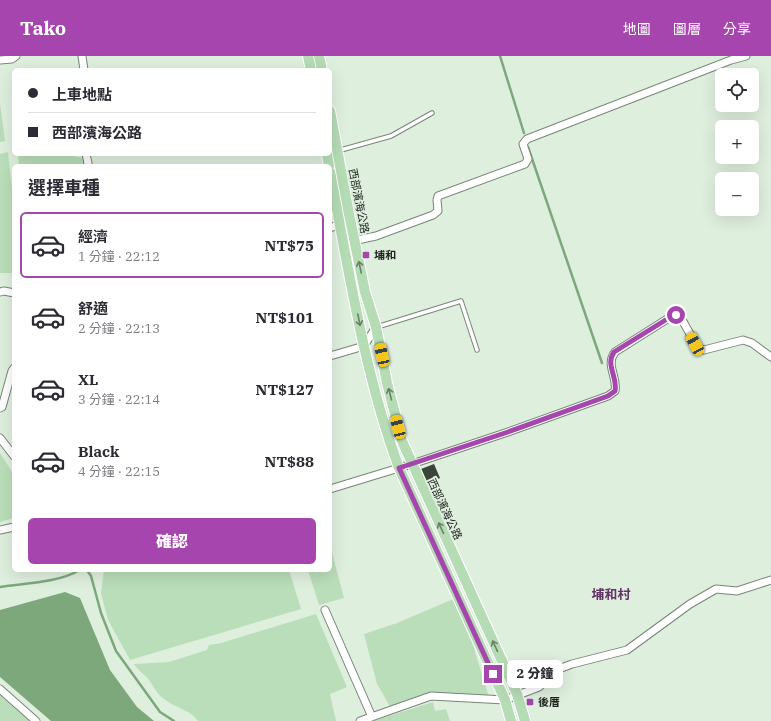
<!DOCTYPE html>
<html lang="zh-TW">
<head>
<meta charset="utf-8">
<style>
	body { margin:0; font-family:"IBM Plex Serif","Noto Sans TC",serif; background:#f2f2f3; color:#2b2b33; height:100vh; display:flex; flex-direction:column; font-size:15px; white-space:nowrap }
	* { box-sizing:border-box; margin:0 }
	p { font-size:13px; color:#7c7c81 }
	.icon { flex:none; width:22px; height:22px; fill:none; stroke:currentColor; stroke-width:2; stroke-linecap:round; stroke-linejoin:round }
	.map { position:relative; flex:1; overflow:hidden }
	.side { position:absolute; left:12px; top:108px; width:320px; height:408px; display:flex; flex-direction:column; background:#fff; border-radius:6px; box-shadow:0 4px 16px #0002 }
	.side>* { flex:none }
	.hud { position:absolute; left:12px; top:12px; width:320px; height:88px; border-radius:6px; box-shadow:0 4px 16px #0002; display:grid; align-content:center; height:88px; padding:0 16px; background:#fff }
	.buttons { position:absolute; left:715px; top:12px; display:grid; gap:8px }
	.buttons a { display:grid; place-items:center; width:44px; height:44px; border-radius:6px; background:#fff; box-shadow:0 4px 16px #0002; font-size:20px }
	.end { position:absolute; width:18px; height:18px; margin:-9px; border:5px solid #a545ad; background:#fff; box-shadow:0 0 0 2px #fff }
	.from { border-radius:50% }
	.bubble { position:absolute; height:28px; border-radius:6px; background:#fff; box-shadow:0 4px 16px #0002; font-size:13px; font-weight:800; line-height:28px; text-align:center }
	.car { position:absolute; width:12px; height:24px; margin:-12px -6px; border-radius:5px; box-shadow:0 0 3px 1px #0007; background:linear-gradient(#f5c518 24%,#345 0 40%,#f5c518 0 76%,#345 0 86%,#f5c518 0) }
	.hud b { display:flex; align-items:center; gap:14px; height:38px; font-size:15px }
	.hud b+b { border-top:1px solid #e1e1e2 }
	.hud i { width:10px; height:10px; background:#2b2b33 }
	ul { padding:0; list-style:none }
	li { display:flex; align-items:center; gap:12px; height:66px; margin:0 8px 6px; padding:0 8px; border:2px solid transparent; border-radius:6px }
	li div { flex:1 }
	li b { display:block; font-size:15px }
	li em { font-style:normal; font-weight:800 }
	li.on { border-color:#a545ad }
	li>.icon { width:36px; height:36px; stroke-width:1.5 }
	h2 { padding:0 16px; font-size:18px; line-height:48px }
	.button { display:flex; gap:8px; margin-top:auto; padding:8px 16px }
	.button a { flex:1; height:46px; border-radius:6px; background:#a545ad; color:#fff; font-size:16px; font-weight:800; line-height:46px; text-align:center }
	header { display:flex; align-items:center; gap:24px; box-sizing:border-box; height:56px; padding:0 20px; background:#a545ad; color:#fff }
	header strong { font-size:19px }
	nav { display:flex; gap:22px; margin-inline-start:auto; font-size:14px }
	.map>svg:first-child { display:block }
	.green { fill:#badeb9 }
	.water { fill:#7ca87b }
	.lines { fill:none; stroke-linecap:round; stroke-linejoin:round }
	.stream { stroke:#7ca87b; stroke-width:2.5 }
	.building { fill:#384538 }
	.service-casing { stroke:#778676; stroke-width:5.5 }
	.minor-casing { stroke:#778676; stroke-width:9 }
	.primary-casing { stroke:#fff; stroke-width:12 }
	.service { stroke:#fff; stroke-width:3.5 }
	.minor { stroke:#fff; stroke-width:7 }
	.primary { stroke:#b5dcb5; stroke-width:10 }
	.oneway { stroke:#698069 }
	.route { stroke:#a545ad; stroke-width:5 }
	.poi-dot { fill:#a545ad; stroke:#dfefde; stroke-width:1.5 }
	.labels { text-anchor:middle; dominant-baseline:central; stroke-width:4; stroke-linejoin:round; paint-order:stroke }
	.street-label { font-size:11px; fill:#1d231d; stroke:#dfefde }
	.poi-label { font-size:11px; font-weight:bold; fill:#1d231d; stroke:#dfefde; text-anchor:start }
	.quarter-label { font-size:13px; font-weight:bold; fill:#623366; stroke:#dfefde }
</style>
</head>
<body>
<header>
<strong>Tako</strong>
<nav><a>地圖</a><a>圖層</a><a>分享</a></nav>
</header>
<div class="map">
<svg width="771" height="665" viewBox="0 0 771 665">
	<rect width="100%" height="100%" fill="#dfefde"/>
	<path class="green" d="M0,47L5,85L0,86Z
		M8,96L14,150V217H0V98Z
		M18,98H62L89,103V110H19Z
		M0,397L14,419V462L0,466Z
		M330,489L344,542L319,549L308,514H330Z
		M104,514H289L301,553L130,604L108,564L101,537Z
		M458,541L489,641L428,638L391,652L377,628L364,578L397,567Z
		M316,558L347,631L330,638L336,665H198C192,655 174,651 164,643C157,638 154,631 149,624C145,618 138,615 134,608L169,606L207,594L209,589L221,587Z
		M0,633L36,665H0Z
		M433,646L435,655L446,653L450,665H373Z"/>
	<path class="water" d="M65,536L80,542L110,614L137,651L154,665H51L0,621V554Z"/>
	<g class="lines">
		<path class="stream" d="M500,0L524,77
			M528,91L602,307
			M87,514L91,520L101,557L116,595L160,656L174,665
			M0,531C26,527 57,527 80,514"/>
	</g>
	<path class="building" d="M434,408L440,422L427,428L421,413Z"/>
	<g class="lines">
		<defs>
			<path id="service" d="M330,97L391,80L432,57
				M377,271L461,245L477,294"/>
			<path id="minor" d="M82,0L84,14
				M0,4L12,3L16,0
				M86,98L88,107L87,110
				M330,172L340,168
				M343,187L376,180L433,159L438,155L437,144L438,140L525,108L528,103L523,88L527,83L731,4L746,0
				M0,236L4,235L14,237
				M330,300L364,290L376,271
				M0,352L2,351L12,315L14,312
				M0,382L14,400
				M330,433L412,408L508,376L608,340L615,335C618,321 605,309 615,296L672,260L677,259L681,262L698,292L704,294L743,284L752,287L771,301
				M0,474L14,471
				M325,554L372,661
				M0,633L36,665
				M360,665L431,640L505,644L539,631L556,614L572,608L627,594L690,548L716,533L737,535L771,524"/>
			<path id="primary" d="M308,0L311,14
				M319,0L322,14
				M330,55L349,158L365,236L376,271L387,327L402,385L517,638L525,665
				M327,98L329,110
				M330,116C349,215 364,317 399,412L505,644L511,665"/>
		</defs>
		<use href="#service" class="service-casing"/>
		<use href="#minor" class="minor-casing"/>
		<use href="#primary" class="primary-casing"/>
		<use href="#service" class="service"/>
		<use href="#minor" class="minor"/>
		<use href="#primary" class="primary"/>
	</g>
	<defs><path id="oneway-shaft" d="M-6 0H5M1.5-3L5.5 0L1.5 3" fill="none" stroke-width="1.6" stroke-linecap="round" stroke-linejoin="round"/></defs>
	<g class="oneway">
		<use href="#oneway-shaft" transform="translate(360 211) rotate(-102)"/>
		<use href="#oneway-shaft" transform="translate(359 264) rotate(78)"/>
		<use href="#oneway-shaft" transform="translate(390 338) rotate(-104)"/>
		<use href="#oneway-shaft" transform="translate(441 472) rotate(-115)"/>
		<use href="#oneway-shaft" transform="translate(495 590) rotate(-115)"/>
	</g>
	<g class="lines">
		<path class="route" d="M493,618L399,412L508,376L608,340L615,335C618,321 605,309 614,296L672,260L676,259"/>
	</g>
	<g class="poi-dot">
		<rect x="362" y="195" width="8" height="8" rx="2"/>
		<rect x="526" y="642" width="8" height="8" rx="2"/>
	</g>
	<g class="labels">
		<g class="street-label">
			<text transform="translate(359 145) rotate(79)">西部濱海公路</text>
			<text transform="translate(445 453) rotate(65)">西部濱海公路</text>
		</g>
		<g class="poi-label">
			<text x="374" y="199">埔和</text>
			<text x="538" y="646">後厝</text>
		</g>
		<g class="quarter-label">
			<text x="611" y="538">埔和村</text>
		</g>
	</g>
</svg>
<div class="buttons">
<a><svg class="icon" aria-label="locate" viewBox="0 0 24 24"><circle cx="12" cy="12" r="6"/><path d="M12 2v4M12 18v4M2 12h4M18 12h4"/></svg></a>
<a>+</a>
<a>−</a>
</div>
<i class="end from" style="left:676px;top:259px"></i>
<i class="end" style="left:493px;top:618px"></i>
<div class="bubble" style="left:507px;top:604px;width:56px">2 分鐘</div>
<i class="car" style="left:695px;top:288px;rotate:332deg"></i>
<i class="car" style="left:382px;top:299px;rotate:348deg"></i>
<i class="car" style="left:398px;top:371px;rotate:346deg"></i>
<div class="hud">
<b><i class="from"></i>上車地點</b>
<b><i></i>西部濱海公路</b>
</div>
<section class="side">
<h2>選擇車種</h2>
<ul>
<li class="on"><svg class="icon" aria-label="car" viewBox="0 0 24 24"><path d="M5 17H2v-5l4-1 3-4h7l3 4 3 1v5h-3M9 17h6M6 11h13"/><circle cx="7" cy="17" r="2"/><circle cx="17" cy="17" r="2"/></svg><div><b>經濟</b><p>1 分鐘 · 22:12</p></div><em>NT$75</em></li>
<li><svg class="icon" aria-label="car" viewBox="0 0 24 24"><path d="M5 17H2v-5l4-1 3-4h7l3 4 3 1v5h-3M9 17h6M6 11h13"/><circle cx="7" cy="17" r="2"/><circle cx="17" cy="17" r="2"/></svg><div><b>舒適</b><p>2 分鐘 · 22:13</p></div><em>NT$101</em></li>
<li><svg class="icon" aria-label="car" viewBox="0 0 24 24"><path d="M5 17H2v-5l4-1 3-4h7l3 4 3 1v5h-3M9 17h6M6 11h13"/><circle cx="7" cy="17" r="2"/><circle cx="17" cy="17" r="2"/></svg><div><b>XL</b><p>3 分鐘 · 22:14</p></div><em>NT$127</em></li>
<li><svg class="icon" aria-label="car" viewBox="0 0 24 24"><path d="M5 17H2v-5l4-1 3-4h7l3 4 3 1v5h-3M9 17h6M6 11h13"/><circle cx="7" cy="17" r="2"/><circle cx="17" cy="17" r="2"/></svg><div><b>Black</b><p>4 分鐘 · 22:15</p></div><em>NT$88</em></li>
</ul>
<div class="button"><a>確認</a></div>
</section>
</div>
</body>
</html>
